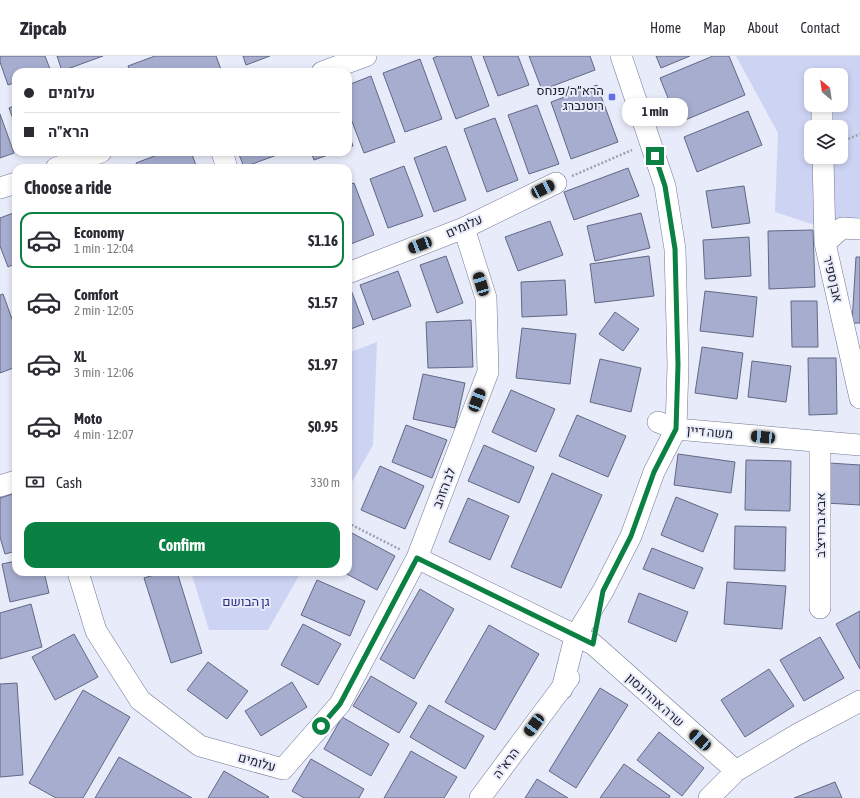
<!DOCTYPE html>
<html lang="en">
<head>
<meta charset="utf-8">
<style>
	body { margin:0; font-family:"Asap Condensed",Heebo,sans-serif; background:#f2f2f3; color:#2b2b33; height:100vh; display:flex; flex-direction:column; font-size:15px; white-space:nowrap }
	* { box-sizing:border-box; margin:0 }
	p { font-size:13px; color:#7c7c81 }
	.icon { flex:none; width:22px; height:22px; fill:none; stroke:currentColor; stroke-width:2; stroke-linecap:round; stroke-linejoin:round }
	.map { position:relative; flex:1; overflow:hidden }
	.sheet { position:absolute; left:12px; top:108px; width:340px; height:412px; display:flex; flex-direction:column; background:#fff; border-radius:12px; box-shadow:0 2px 6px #0003 }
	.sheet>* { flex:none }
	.banner { position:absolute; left:12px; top:12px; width:340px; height:88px; border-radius:12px; box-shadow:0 2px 6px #0003; display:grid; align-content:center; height:88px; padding:0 12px; background:#fff }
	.needle { width:26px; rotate:331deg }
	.tools { position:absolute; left:804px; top:12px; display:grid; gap:8px }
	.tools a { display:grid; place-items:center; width:44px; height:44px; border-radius:8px; background:#fff; box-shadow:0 2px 6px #0003; font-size:20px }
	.end { position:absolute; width:18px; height:18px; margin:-9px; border:5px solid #0b8043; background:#fff; box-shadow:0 0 0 2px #fff }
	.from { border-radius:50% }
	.bubble { position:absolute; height:28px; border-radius:12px; background:#fff; box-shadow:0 2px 6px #0003; font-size:13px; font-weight:700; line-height:28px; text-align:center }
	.car { position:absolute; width:12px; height:24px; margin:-12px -6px; border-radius:5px; box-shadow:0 0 3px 1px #0007; background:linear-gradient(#222 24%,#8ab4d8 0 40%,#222 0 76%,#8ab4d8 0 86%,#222 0) }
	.banner b { display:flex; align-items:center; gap:14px; height:38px; font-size:15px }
	.banner b+b { border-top:1px solid #e1e1e2 }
	.banner i { width:10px; height:10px; background:#2b2b33 }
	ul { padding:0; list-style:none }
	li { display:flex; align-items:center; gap:12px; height:56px; margin:0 8px 6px; padding:0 4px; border:2px solid transparent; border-radius:12px }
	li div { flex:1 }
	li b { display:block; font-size:15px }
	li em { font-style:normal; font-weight:700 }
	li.on { border-color:#0b8043 }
	li>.icon { width:36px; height:36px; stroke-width:1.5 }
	h2 { padding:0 12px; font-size:18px; line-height:48px }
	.pay { display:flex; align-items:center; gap:10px; height:44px; padding:0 12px; font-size:15px }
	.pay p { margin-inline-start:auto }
	.cta { display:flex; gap:8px; margin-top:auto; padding:8px 12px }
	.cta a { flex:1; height:46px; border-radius:12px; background:#0b8043; color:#fff; font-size:16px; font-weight:700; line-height:46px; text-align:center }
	header { display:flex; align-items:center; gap:24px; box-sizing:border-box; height:56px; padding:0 20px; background:#fff; border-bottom:1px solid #e1e1e2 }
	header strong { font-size:19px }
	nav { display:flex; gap:22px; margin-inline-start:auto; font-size:14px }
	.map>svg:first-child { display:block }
	.green { fill:#cdd4f3; fill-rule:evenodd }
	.building { fill:#a6adce; stroke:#616885 }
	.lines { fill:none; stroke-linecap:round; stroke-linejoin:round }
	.minor-casing { stroke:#717896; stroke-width:22 }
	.path { stroke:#9ea1af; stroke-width:2.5; stroke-dasharray:2 2; stroke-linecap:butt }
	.minor { stroke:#fff; stroke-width:21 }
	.route { stroke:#0b8043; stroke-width:5 }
	.poi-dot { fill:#636fe7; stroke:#e8ebf9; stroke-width:1.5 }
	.labels { text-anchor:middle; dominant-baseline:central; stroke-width:4; stroke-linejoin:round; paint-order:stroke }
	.poi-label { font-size:13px; fill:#1b1e2a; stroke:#e8ebf9; text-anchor:end }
	.street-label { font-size:13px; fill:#1b1e2a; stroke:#e8ebf9 }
	.park-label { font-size:13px; fill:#2b2e82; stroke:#e8ebf9 }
</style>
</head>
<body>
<header>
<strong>Zipcab</strong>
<nav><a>Home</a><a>Map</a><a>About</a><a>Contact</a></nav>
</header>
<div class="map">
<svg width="860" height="742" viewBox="0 0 860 742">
	<rect width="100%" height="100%" fill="#e8ebf9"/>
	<path class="green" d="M736,0H860V161L824,172L775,156L778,77ZM811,19H841V49H811ZM811,71H841V101H811Z
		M377,286L373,389L348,433V297Z
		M191,516H301L268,574H209Z"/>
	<path class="building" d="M0,0H45L50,13L42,16H16V26L8,29L0,6Z
		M57,0H103L62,15Z
		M155,0H216L222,16H130L128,10Z
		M243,0H270L246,9Z
		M438,0H471L489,50L456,63L433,2Z
		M483,0H518L529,29L498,40Z
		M529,0H590L595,14L542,34Z
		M656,0H690L661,12Z
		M713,0H729L745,39L678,67L660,22Z
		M420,3L442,63L405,76L383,17Z
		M371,20L395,86L364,97L348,55V29Z
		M597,29L618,86L571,103L551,46Z
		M16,49V71L9,52Z
		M537,49L559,108L529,118L508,59Z
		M748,55L762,89L697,116L684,81Z
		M0,58L14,97L0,102Z
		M495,62L518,124L487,136L464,73Z
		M348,75L353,90L348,92Z
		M446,90L466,144L434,156L414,102Z
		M165,96H191L197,112H138L136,107Z
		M238,96H285L244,111Z
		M311,96H336L314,104Z
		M404,110L423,160L388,172L370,123Z
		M628,112L639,140L574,164L564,136Z
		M354,127L374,179L348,189V129Z
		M744,130L750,167L712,172L706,135Z
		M16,156V207L8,211L0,190V162Z
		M641,157L650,192L595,205L587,170Z
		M550,165L563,199L518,215L505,181Z
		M813,174L815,231L769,233L768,175Z
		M749,181L751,220L705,223L703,184Z
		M446,200L463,247L437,257L420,209Z
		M649,200L654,240L595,247L590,208Z
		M856,201H860V267H852Z
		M398,215L411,250L373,264L360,229Z
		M565,224L567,259L522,261L521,226Z
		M351,234L364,268L348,274V235Z
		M705,235L757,241L753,281L700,275Z
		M3,238L16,274V311L0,317V239Z
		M791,245H817L818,291H792Z
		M615,256L639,273L623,295L599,278Z
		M471,264L473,311L428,312L426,266Z
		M522,272L576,278L570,328L516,322Z
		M702,291L743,297L737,343L695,337Z
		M808,302H836L837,358L809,359Z
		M600,303L641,312L631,356L590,346Z
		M752,305L791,310L786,346L748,341Z
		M423,318L465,327L455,372L413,363Z
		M511,334L555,353L536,396L492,376Z
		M577,359L626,380L608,421L559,400Z
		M406,369L447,384L432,422L392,406Z
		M484,389L534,411L519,447L468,425Z
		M678,398L735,406L731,437L674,429Z
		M746,404L791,405L790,455L745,454Z
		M829,407L860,409V449L826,447Z
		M380,410L424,430L405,473L361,454Z
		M552,417L602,439L561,532L511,511Z
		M16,437V495L5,498L0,481V442Z
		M676,441L718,458L703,496L661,479Z
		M468,442L509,460L490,504L449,486Z
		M735,470L786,471L785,515L734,513Z
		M350,476L395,500L377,534L343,516H348V480Z
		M652,492L703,512L694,533L643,513Z
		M16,505V516H44L49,537L10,546L2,508Z
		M164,516H177L202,597L171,607L144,522Z
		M317,524L365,545L350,580L301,559Z
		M727,526L786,530L782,573L724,568Z
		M420,533L454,553L414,623L380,603Z
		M639,537L688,556L676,586L628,566Z
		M31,548L42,591L0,603V557Z
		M860,555V613L836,568Z
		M303,568L341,588L318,629L281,609Z
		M489,569L539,598L495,674L445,646Z
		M74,578L98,621L55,644L32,601Z
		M820,581L844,622L804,645L780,604Z
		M208,606L248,635L227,663L187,634Z
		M769,613L794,650L745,681L721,644Z
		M371,620L417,647L399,677L353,650Z
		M292,626L307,651L261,680L245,655Z
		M17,627L23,719L0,721V628Z
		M600,632L628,649L576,732L549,715Z
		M83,634L130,661L83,742H56L29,727Z
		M429,649L484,680L465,713L410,681Z
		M342,661L389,688L371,720L324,693Z
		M659,676L704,712L682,740L637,704Z
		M411,695L457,721L444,742H384Z
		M119,701L192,742H95Z
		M311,703L364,733L359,742H304L292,735Z
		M624,708L670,740L669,742H600Z
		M224,715L269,741L268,742H208Z
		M537,723L568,742H525Z
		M835,726L842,742H794Z"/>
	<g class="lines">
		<defs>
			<path id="minor" d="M322,16L366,0
				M822,52V71
				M222,96L227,112
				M823,101L825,187L860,342
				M56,112L101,96
				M0,132L16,127
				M825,187L842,172L860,173
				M348,217L464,172L556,127
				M658,366L676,373L860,389
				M0,430L16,425
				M417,502L593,588L736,715
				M78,516L96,575L140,644L200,690L283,713L340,648L417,502L488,316L486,242L464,172
				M820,552V386
				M562,633L575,581L603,535L631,480L654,416L676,373L678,309L675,193L665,130L621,0
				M480,742L569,622
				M709,742L736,715L798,678L860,645"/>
		</defs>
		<use href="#minor" class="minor-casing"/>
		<path class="path" d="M841,86L860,78
			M572,120L632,94
			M348,467L401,494"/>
		<use href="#minor" class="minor"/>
	</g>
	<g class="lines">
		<path class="route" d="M321,670L340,648L417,502L593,588L603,535L631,480L654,416L676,373L678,309L675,193L665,130L655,100"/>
	</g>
	<rect class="poi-dot" x="608" y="37" width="8" height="8" rx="2"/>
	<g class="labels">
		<g class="poi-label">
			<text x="604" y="34">הרא״ה/פנחס<tspan x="604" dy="15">רוטנברג</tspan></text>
		</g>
		<g class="street-label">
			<text transform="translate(464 170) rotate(-24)">עלומים</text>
			<text transform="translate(833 223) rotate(77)">אבן ספיר</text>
			<text transform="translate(710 376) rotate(5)">משה דיין</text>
			<text transform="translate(444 432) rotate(-69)">לב הזהב</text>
			<text transform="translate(820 469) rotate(-90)">אבא ברדיצ'ב</text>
			<text transform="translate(655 644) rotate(42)">שרה אהרונסון</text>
			<text transform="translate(257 706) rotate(16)">עלומים</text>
			<text transform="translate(506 707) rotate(-53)">הרא"ה</text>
		</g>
		<g class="park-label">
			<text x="246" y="545">גן הבושם</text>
		</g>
	</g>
</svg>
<div class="tools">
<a><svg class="needle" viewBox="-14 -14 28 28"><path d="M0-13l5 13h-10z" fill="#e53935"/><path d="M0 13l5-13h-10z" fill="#7c7c81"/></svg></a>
<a><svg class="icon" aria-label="layers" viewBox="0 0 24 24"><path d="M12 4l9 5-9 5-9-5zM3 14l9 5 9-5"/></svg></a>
</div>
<i class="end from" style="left:321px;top:670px"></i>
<i class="end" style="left:655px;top:100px"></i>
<div class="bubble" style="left:622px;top:42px;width:66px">1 min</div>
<i class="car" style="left:543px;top:133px;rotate:64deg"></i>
<i class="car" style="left:420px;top:189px;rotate:249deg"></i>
<i class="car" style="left:481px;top:228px;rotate:343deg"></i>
<i class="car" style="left:477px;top:344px;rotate:21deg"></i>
<i class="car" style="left:763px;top:381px;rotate:275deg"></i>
<i class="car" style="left:534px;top:669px;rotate:217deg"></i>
<i class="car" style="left:700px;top:684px;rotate:312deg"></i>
<div class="banner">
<b><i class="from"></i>עלומים</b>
<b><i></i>הרא&quot;ה</b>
</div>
<section class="sheet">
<h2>Choose a ride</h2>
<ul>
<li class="on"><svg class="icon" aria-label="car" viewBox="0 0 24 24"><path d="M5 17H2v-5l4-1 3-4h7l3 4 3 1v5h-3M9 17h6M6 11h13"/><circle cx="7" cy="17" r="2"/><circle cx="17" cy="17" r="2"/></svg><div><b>Economy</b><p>1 min · 12:04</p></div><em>$1.16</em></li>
<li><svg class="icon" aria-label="car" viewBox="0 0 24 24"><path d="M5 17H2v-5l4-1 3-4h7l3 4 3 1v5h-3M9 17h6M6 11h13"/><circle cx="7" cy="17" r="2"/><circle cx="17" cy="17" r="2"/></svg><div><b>Comfort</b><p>2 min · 12:05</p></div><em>$1.57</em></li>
<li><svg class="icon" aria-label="car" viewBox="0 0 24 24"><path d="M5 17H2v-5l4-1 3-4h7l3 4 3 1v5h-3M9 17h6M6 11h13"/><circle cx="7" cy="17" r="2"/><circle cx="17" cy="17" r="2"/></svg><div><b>XL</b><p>3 min · 12:06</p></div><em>$1.97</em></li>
<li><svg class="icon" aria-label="car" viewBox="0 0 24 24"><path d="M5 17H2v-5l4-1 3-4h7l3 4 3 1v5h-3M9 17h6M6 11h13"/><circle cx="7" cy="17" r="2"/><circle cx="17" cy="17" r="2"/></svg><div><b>Moto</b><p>4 min · 12:07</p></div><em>$0.95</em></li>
</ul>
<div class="pay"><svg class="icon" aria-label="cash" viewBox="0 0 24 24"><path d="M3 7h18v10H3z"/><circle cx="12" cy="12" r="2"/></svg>Cash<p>330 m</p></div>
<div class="cta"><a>Confirm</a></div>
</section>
</div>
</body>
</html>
